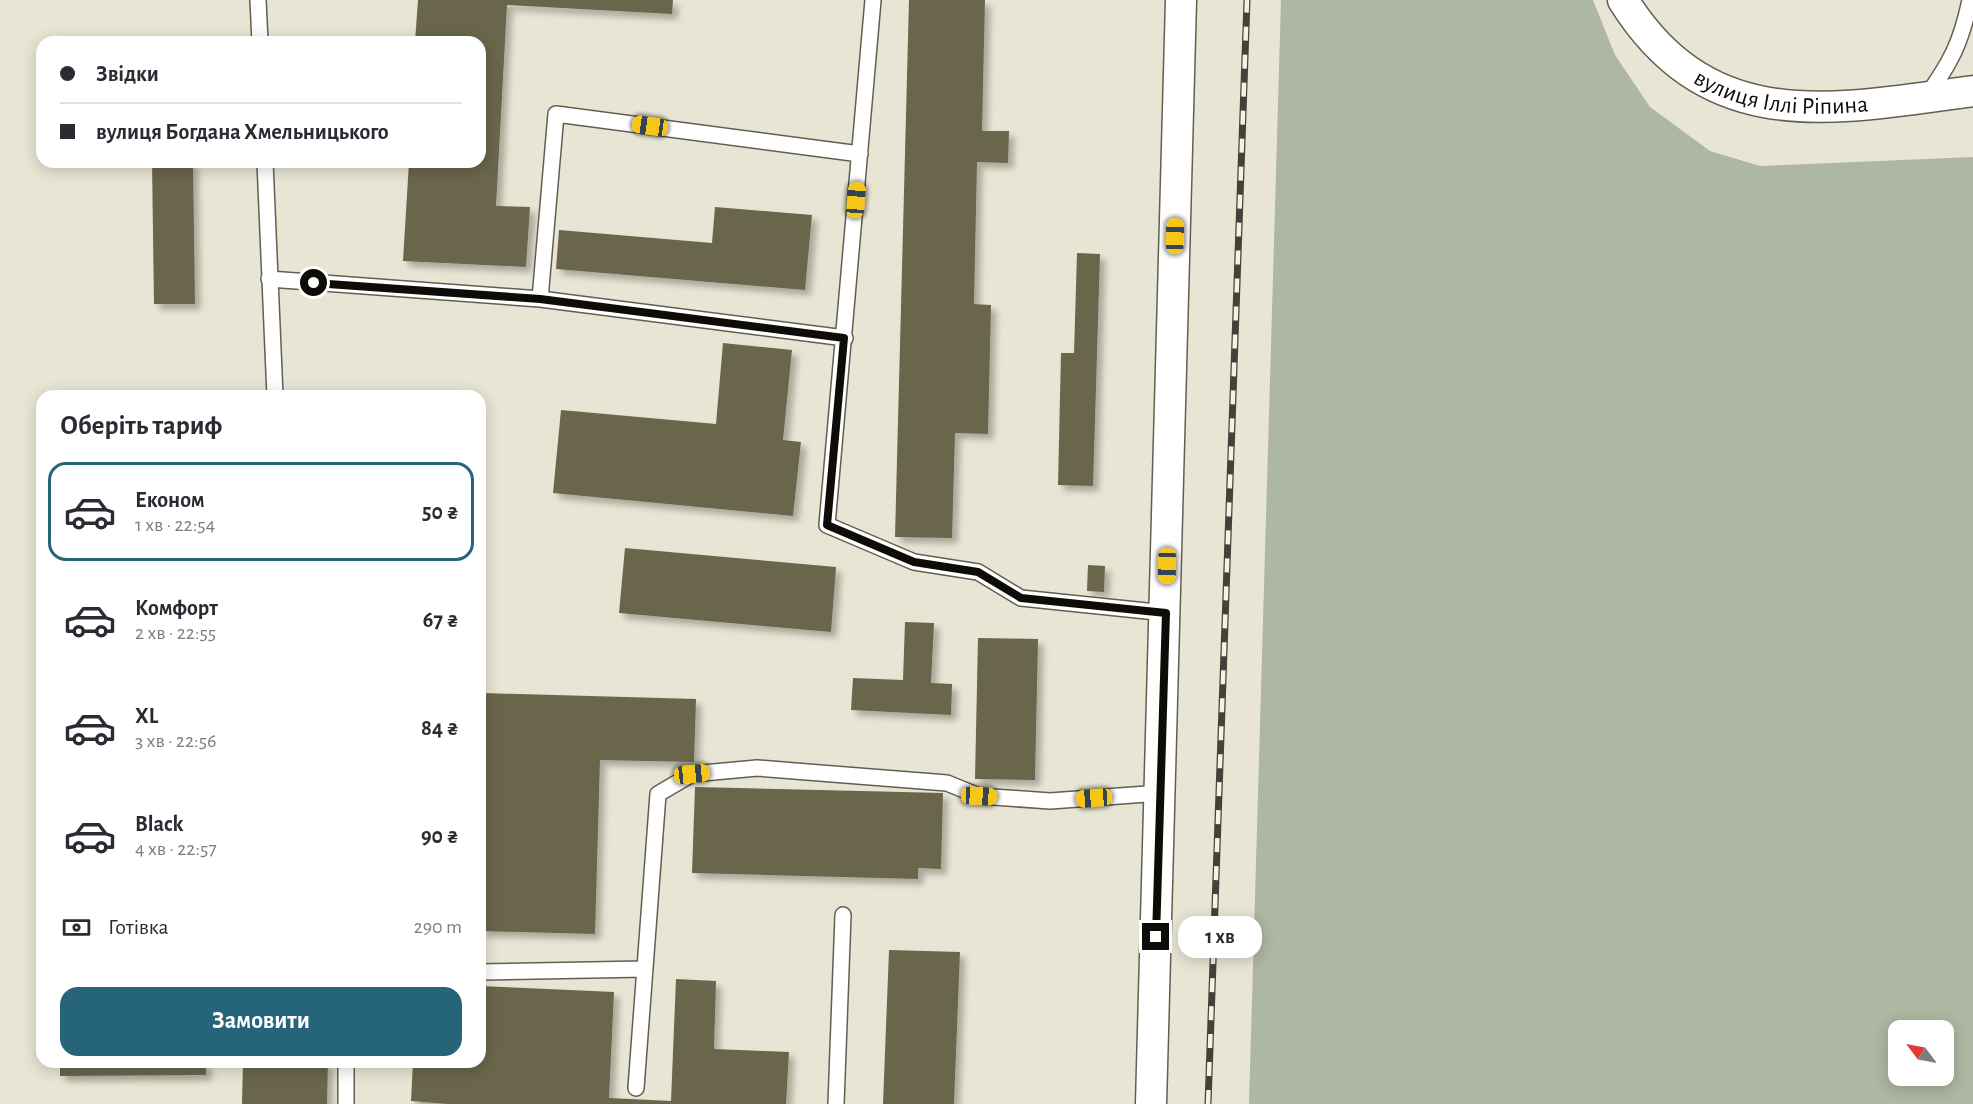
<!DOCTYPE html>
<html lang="uk">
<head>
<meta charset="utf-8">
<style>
	body { margin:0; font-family:"Alegreya Sans",sans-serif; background:#f2f2f3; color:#2b2b33; height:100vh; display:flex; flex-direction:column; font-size:22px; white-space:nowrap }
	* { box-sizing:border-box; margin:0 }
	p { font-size:20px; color:#7c7c81 }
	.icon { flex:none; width:33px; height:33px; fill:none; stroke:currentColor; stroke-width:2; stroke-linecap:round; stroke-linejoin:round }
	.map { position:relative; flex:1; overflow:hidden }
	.details { position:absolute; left:36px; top:390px; width:450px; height:678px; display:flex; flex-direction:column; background:#fff; border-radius:18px; box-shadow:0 3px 15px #0003 }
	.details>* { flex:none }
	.guide { position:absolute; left:36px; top:36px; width:450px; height:132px; border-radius:18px; box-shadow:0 3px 15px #0003; display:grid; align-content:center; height:132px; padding:0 24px; background:#fff }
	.needle { width:39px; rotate:302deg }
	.fabs { position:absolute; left:1888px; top:1020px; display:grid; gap:12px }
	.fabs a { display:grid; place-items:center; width:66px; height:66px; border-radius:12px; background:#fff; box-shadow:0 3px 15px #0003; font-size:30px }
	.end { position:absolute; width:27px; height:27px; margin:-14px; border:8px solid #0d0c07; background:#fff; box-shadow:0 0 0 3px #fff }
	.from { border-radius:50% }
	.bubble { position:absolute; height:42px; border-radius:18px; background:#fff; box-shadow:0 3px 15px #0003; font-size:20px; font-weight:700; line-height:42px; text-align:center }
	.car { position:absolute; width:18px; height:36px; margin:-18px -9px; border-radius:8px; box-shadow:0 0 4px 2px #0007; background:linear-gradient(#f5c518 24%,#345 0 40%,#f5c518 0 76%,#345 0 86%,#f5c518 0) }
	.guide b { display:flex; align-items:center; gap:21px; height:57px; font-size:22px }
	.guide b+b { border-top:2px solid #e1e1e2 }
	.guide i { width:15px; height:15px; background:#2b2b33 }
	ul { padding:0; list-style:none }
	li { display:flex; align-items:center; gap:18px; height:99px; margin:0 12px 9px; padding:0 12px; border:3px solid transparent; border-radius:18px }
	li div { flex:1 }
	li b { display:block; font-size:22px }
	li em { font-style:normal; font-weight:700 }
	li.active { border-color:#26647a }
	li>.icon { width:54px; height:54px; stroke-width:1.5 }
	h2 { padding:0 24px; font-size:27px; line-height:72px }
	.pay { display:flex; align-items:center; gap:15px; height:66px; padding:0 24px; font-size:22px }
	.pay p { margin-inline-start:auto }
	.cta { display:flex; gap:12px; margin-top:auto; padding:12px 24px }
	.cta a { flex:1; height:69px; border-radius:18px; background:#26647a; color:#fff; font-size:24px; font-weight:700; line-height:69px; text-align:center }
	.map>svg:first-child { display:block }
	.green { fill:#aeb7a1; fill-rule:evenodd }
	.building { fill:#6b664b; filter:url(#shadow) }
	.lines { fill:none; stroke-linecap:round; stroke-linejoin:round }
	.service-casing { stroke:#625f51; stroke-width:18 }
	.minor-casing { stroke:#625f51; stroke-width:33 }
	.service { stroke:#fff; stroke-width:15 }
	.minor { stroke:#fff; stroke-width:30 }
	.rail-casing { stroke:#43423a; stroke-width:7 }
	.rail { stroke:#f5f2e1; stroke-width:4.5; stroke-dasharray:14; stroke-linecap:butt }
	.route { stroke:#0d0c07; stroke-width:8 }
	.labels { text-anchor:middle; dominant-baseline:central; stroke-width:6; stroke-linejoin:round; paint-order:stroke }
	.street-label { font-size:24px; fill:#0d0c07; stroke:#f5f2e1 }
</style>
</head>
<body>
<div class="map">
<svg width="1973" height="1104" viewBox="0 0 1973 1104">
	<defs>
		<filter id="shadow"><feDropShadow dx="5.5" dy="5.5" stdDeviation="3" flood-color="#0004"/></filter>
	</defs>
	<rect width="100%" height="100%" fill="#e8e5d4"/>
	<path class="green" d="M1281,0H1593L1615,55L1650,107L1710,151L1760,166L1973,157V1104H1249ZM1899,1030H1944V1076H1899Z"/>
	<path class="building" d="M418,0H673L672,14L507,5L496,206L530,207L526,267L403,261L409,162H480V42H415Z
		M909,0H985L982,131H1009L1008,163L977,162L974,304L991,305L988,434L955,433L952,538L895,537Z
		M152,162H193L195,304H154Z
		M715,207L812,215L805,290L556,269L559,230L712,243Z
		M1077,253L1100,254L1093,486L1058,485L1061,353H1074Z
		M723,343L792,350L783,440L801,442L793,516L553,493L561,410L716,424Z
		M625,548L836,567L831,632L619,613Z
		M1088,565L1105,566L1104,592L1087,591Z
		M905,622L934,623L931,683L952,684L951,715L851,710L853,678L903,680Z
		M978,638L1038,639L1035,780L975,779Z
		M482,693L696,699L694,762L600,760L595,934L480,931Z
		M695,787L943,793L941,869L918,868V879L692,873Z
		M889,950L960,952L954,1104H883Z
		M676,979L716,981L714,1049L789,1052L786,1104H448L411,1101L413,1062H480V986L614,992L609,1098L671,1101Z
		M60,1062H206V1075L60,1076Z
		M243,1062H328L327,1104H242Z"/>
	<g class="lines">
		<defs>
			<path id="service" d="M258,0L260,42
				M873,0L827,525L914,562L978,572L1021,598L1166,613
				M1926,97C1951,62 1961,43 1970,0
				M265,162L275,396
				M269,279L540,299L845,338
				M540,299L556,114L860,154
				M480,972L645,969
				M346,1062V1104
				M636,1088L658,794L692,774L757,768L947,783L979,796L1050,801L1161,793
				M836,1104L843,915"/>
			<g id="minor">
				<path id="s1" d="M1623,0C1710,139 1835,109 1973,91"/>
				<path d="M1151,1104L1181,0"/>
			</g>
		</defs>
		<use href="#service" class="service-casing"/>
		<use href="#minor" class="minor-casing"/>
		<use href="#service" class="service"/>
		<use href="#minor" class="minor"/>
		<defs>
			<path id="rail" d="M1208,1104L1247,0"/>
		</defs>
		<use href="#rail" class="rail-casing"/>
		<use href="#rail" class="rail"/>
	</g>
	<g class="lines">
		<path class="route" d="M314,283L540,299L844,338L827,525L914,562L978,572L1021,598L1166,613L1156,937"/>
	</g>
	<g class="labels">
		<g class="street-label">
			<text stroke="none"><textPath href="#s1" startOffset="195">вулиця Іллі Ріпина</textPath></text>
		</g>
	</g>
</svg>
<div class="fabs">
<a><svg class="needle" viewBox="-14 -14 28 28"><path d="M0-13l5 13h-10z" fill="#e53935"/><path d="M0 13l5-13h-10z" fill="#7c7c81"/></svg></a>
</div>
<i class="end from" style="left:314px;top:283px"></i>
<i class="end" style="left:1156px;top:937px"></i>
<div class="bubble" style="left:1178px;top:916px;width:84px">1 хв</div>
<i class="car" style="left:650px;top:126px;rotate:278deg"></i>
<i class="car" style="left:856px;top:200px;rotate:5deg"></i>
<i class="car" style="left:1175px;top:236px;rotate:1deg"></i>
<i class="car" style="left:1167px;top:566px;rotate:181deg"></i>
<i class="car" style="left:692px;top:774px;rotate:84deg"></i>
<i class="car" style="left:979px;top:796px;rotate:93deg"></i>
<i class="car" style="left:1094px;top:798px;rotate:266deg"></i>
<div class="guide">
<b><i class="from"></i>Звідки</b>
<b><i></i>вулиця Богдана Хмельницького</b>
</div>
<section class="details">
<h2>Оберіть тариф</h2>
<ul>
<li class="active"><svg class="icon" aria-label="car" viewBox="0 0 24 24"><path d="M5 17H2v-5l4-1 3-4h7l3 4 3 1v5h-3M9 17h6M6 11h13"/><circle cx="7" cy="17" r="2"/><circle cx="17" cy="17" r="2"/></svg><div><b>Економ</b><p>1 хв · 22:54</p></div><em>50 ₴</em></li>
<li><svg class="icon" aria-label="car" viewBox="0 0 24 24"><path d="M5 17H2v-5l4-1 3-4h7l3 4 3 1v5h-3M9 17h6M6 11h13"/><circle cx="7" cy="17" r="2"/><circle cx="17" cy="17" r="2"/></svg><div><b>Комфорт</b><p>2 хв · 22:55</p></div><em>67 ₴</em></li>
<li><svg class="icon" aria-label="car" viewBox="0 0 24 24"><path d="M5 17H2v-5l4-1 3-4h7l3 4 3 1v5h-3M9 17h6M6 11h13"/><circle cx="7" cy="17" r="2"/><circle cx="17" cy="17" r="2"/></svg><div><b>XL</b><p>3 хв · 22:56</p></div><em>84 ₴</em></li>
<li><svg class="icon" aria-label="car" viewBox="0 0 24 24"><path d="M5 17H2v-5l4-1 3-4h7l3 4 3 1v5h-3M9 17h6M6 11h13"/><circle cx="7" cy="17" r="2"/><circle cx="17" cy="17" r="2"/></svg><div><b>Black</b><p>4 хв · 22:57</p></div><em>90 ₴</em></li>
</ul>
<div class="pay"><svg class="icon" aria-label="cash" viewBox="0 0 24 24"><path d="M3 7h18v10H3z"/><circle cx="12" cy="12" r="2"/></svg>Готівка<p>290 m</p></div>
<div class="cta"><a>Замовити</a></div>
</section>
</div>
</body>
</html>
